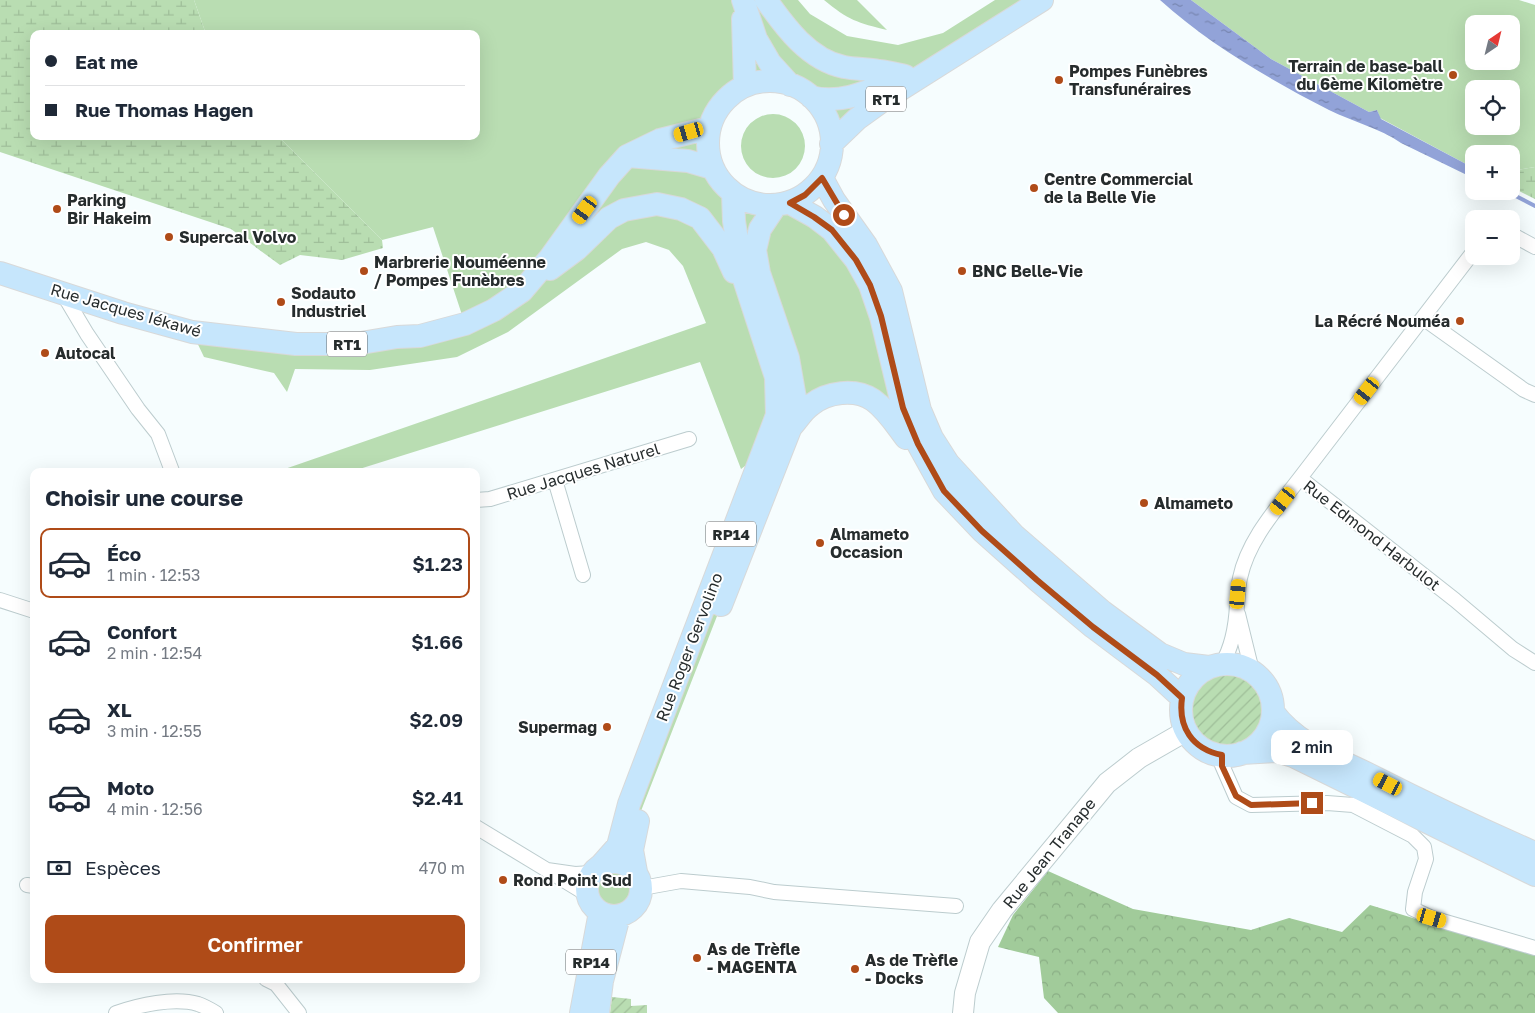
<!DOCTYPE html>
<html lang="fr">
<head>
<meta charset="utf-8">
<style>
	body { margin:0; font-family:"Golos Text",sans-serif; background:#f2f2f3; color:#1f2937; height:100vh; display:flex; flex-direction:column; font-size:19px; white-space:nowrap }
	* { box-sizing:border-box; margin:0 }
	p { font-size:16px; color:#747a83 }
	.icon { flex:none; width:28px; height:28px; fill:none; stroke:currentColor; stroke-width:2; stroke-linecap:round; stroke-linejoin:round }
	.map { position:relative; flex:1; overflow:hidden }
	.sheet { position:absolute; left:30px; top:468px; width:450px; height:515px; display:flex; flex-direction:column; background:#fff; border-radius:10px; box-shadow:0 5px 20px #0002 }
	.sheet>* { flex:none }
	.guide { position:absolute; left:30px; top:30px; width:450px; height:110px; border-radius:10px; box-shadow:0 5px 20px #0002; display:grid; align-content:center; height:110px; padding:0 15px; background:#fff }
	.needle { width:32px; rotate:35deg }
	.controls { position:absolute; left:1465px; top:15px; display:grid; gap:10px }
	.controls a { display:grid; place-items:center; width:55px; height:55px; border-radius:10px; background:#fff; box-shadow:0 5px 20px #0002; font-size:25px }
	.end { position:absolute; width:22px; height:22px; margin:-11px; border:6px solid #af4b18; background:#fff; box-shadow:0 0 0 2px #fff }
	.from { border-radius:50% }
	.bubble { position:absolute; height:35px; border-radius:10px; background:#fff; box-shadow:0 5px 20px #0002; font-size:16px; font-weight:600; line-height:35px; text-align:center }
	.car { position:absolute; width:15px; height:30px; margin:-15px -8px; border-radius:6px; box-shadow:0 0 4px 1px #0007; background:linear-gradient(#f5c518 24%,#345 0 40%,#f5c518 0 76%,#345 0 86%,#f5c518 0) }
	.guide b { display:flex; align-items:center; gap:18px; height:48px; font-size:19px }
	.guide b+b { border-top:1px solid #e0e1e3 }
	.guide i { width:12px; height:12px; background:#1f2937 }
	ul { padding:0; list-style:none }
	li { display:flex; align-items:center; gap:15px; height:70px; margin:0 10px 8px; padding:0 5px; border:2px solid transparent; border-radius:10px }
	li div { flex:1 }
	li b { display:block; font-size:19px }
	li em { font-style:normal; font-weight:600 }
	li.on { border-color:#af4b18 }
	li>.icon { width:45px; height:45px; stroke-width:1.5 }
	h2 { padding:0 15px; font-size:22px; line-height:60px }
	.pay { display:flex; align-items:center; gap:12px; height:55px; padding:0 15px; font-size:19px }
	.pay p { margin-inline-start:auto }
	.action { display:flex; gap:10px; margin-top:auto; padding:10px 15px }
	.action a { flex:1; height:58px; border-radius:10px; background:#af4b18; color:#fff; font-size:20px; font-weight:600; line-height:58px; text-align:center }
	.map>svg:first-child { display:block }
	.grass { fill:#b9ddb2; fill-rule:evenodd }
	.forest { fill:url(#forest-crowns) }
	.wetland { fill:url(#wetland-marsh) }
	.garden { fill:url(#garden-furrows) }
	.water { fill:url(#water-ripples) }
	.lines { fill:none; stroke-linecap:round; stroke-linejoin:round }
	.stream { stroke:#92a3d8; stroke-width:4 }
	.minor-casing { stroke:#bcccce; stroke-width:16 }
	.secondary-casing { stroke:#bcccce; stroke-width:22 }
	.primary-casing { stroke:#d8d9d9; stroke-width:24 }
	.minor { stroke:#fff; stroke-width:14 }
	.secondary { stroke:#fff; stroke-width:20 }
	.primary { stroke:#c6e6fc; stroke-width:22 }
	.route { stroke:#af4b18; stroke-width:6 }
	.poi-dot { fill:#af4b18; stroke:#fff; stroke-width:2 }
	.labels { text-anchor:middle; dominant-baseline:central; stroke-width:4; stroke-linejoin:round; paint-order:stroke }
	.shield { fill:#fff; stroke:#676b6c; stroke-width:1 }
	.shield-label { font-size:15px; font-weight:bold; fill:#262c2d }
	.poi-label { font-size:16px; font-weight:bold; fill:#262c2d; stroke:#fff; text-anchor:start }
	.street-label { font-size:16px; fill:#262c2d; stroke:#fff }
</style>
</head>
<body>
<div class="map">
<svg width="1535" height="1013" viewBox="0 0 1535 1013">
	<defs>
		<pattern id="forest-crowns" width="20" height="18" patternUnits="userSpaceOnUse" patternTransform="scale(1.25)"><rect width="20" height="18" fill="#a1cb9a"/><path d="M2 6a3 3 0 1 1 6 0M12 15a3 3 0 1 1 6 0" fill="none" stroke="#8aae85"/></pattern>
		<pattern id="wetland-marsh" width="20" height="14" patternUnits="userSpaceOnUse" patternTransform="scale(1.25)"><rect width="20" height="14" fill="#b9ddb2"/><path d="M1 5h8M5 5V1M11 12h8M15 12V8" fill="none" stroke="#9fbe99"/></pattern>
		<pattern id="garden-furrows" width="10" height="10" patternUnits="userSpaceOnUse" patternTransform="scale(1.25)"><rect width="10" height="10" fill="#b9ddb2"/><path d="M-1 1l2-2M0 10L10 0M9 11l2-2" fill="none" stroke="#9fbe99"/></pattern>
		<pattern id="water-ripples" width="26" height="14" patternUnits="userSpaceOnUse" patternTransform="scale(1.25)"><rect width="26" height="14" fill="#92a3d8"/><path d="M2 4q2-2 4 0t4 0M15 11q2-2 4 0t4 0" fill="none" stroke="#7785b0"/></pattern>
	</defs>
	<rect width="100%" height="100%" fill="#f6fdfe"/>
	<path class="grass" d="M194,0H798L810,14L847,36L898,45L943,33L995,0H1042L832,137L829,125L819,106L811,97L798,88L780,82H759L745,86L734,92L722,103L709,128L707,148L712,168L719,180L733,194L754,203L776,205L841,241L896,377L888,414L843,393L790,429L641,811V895L633,909L627,913L594,907L588,895L570,884L575,874L602,864L761,454L741,469L700,362L353,471H279L706,323L683,266L669,250L646,242L622,249L508,332L457,357L370,370L295,369L287,392L274,373L204,357L192,332L296,344L465,324L433,227L382,240L278,136H476V34H206Z
		M824,0H857L887,30C858,23 848,20 824,0Z
		M1191,0H1519L1535,5V167L1511,171V154H1474V165L1466,164L1380,118L1377,110L1369,112L1271,59ZM1474,24H1511V61H1474ZM1474,89H1511V126H1474Z
		M741 146a32 32 0 1 1 64 0a32 32 0 1 1-64 0Z"/>
	<path class="forest" d="M1048,871L1133,909L1251,930L1289,918L1342,932L1370,905L1535,955V1013H1058L1044,998L1039,957L998,947L1013,915Z"/>
	<path class="wetland" d="M0,0H194L206,34H34V136H278L382,240L383,248L342,260L300,255L280,265L231,229L0,152Z
		M1535,167V199L1511,187V171Z"/>
	<path class="garden" d="M1187 711a39 39 0 1 1 78 0a39 39 0 1 1-78 0Z
		M612,997L631,999V1006L647,1005V1013H610Z"/>
	<path class="water" d="M1160,0H1191L1271,59L1369,112L1377,110L1381,119L1466,164L1474,165V180L1471,177L1401,143C1380,128 1353,122 1329,110C1269,79 1210,45 1160,0Z"/>
	<g class="lines">
		<path class="stream" d="M1506,191L1535,206"/>
		<defs>
			<path id="minor" d="M1511,234L1535,247
				M62,292L87,334L138,409L158,434L172,471
				M1423,318L1524,390L1535,395
				M1300,478L1474,251
				M555,480L583,575
				M476,500L490,499L689,439
				M0,600L34,611
				M1238,614L1252,671
				M1222,664C1232,647 1236,625 1237,605C1238,597 1238,587 1240,578C1248,540 1277,508 1300,478L1455,600L1513,649L1535,663
				M1222,755V765L1236,797L1251,805L1327,803L1353,805L1413,836L1424,847L1426,859L1415,892L1413,909L1432,918L1535,948
				M476,827L547,870
				M27,885L34,886
				M642,888L681,881L750,887L774,892L956,906
				M588,895L547,870L575,874L592,873
				M266,979L276,984L299,1013
				M116,1013C139,1005 174,997 198,1004C204,1006 211,1010 216,1013"/>
			<path id="secondary" d="M963,1013L965,993L980,942L1002,910L1107,783L1139,758L1186,731"/>
			<path id="primary" d="M743,0L756,39L770,63L790,85
				M766,0C785,27 809,60 844,67C855,69 867,69 879,71C888,72 896,74 905,76
				M743,19L745,86
				M708 143a62 62 0 1 1 124 0a62 62 0 1 1-124 0Z
				M811,97C842,105 871,90 899,79
				M831,144L857,119L882,101L1042,0
				M628,156L688,161L712,168
				M822,178L834,200L866,245L891,291L920,410L932,438L948,463L1014,535L1103,612L1160,654L1184,664L1209,667
				M790,203L815,217L832,230L856,260L870,285L881,317L903,408L918,444L944,491L982,531L1037,580L1093,627L1157,675L1182,698
				M550,269L577,249L609,218L624,210L657,204L681,209L700,218L723,248L734,272
				M0,273L123,313L192,332L296,344H355L397,337L420,336L465,324L494,310L522,291L550,258L609,176L627,156L660,140L709,128
				M790,428C797,421 803,410 811,405C827,392 855,388 873,400C887,410 896,425 906,438
				M721,605L790,429L795,398L788,358L759,273L755,250L760,229L776,205
				M1181 710a46 46 0 1 1 92 0a46 46 0 1 1-92 0Z
				M1273,712C1297,745 1338,759 1374,777C1427,804 1480,829 1535,853
				M1242,753L1276,751L1293,756L1535,875
				M587 889a27 27 0 1 1 54 0a27 27 0 1 1-54 0Z
				M602,864L618,846L629,804L777,415L776,377L742,273L734,221L733,194
				M636,872L632,850L638,821
				M581,1013L600,912
				M598,1013L602,981L619,916"/>
		</defs>
		<use href="#minor" class="minor-casing"/>
		<use href="#secondary" class="secondary-casing"/>
		<use href="#primary" class="primary-casing"/>
		<use href="#minor" class="minor"/>
		<use href="#secondary" class="secondary"/>
		<use href="#primary" class="primary"/>
	</g>
	<g class="lines">
		<path class="route" d="M844,215L822,178L805,195L790,203L814,217L832,230L856,260L870,285L881,316L903,408L918,444L944,491L982,531L1037,580L1093,627L1157,675L1182,698C1178,727 1192,749 1222,755V766L1236,796L1251,805L1312,803"/>
	</g>
	<g class="poi-dot">
		<circle cx="1453" cy="75" r="5"/>
		<circle cx="1059" cy="80" r="5"/>
		<circle cx="1034" cy="188" r="5"/>
		<circle cx="57" cy="209" r="5"/>
		<circle cx="169" cy="237" r="5"/>
		<circle cx="364" cy="271" r="5"/>
		<circle cx="962" cy="271" r="5"/>
		<circle cx="281" cy="302" r="5"/>
		<circle cx="1460" cy="321" r="5"/>
		<circle cx="45" cy="353" r="5"/>
		<circle cx="1144" cy="503" r="5"/>
		<circle cx="820" cy="543" r="5"/>
		<circle cx="607" cy="727" r="5"/>
		<circle cx="503" cy="880" r="5"/>
		<circle cx="697" cy="958" r="5"/>
		<circle cx="855" cy="969" r="5"/>
	</g>
	<g class="labels">
		<g class="shield">
			<rect x="866" y="86.5" width="40" height="25" rx="4"/>
			<rect x="327" y="331.5" width="40" height="25" rx="4"/>
			<rect x="706" y="521.5" width="50" height="25" rx="4"/>
			<rect x="566" y="949.5" width="50" height="25" rx="4"/>
		</g>
		<g class="shield-label">
			<text x="886" y="99">RT1</text>
			<text x="347" y="344">RT1</text>
			<text x="731" y="534">RP14</text>
			<text x="591" y="962">RP14</text>
		</g>
		<g class="poi-label">
			<text x="1443" y="66" text-anchor="end">Terrain de base-ball<tspan x="1443" dy="18">du 6ème Kilomètre</tspan></text>
			<text x="1069" y="71">Pompes Funèbres<tspan x="1069" dy="18">Transfunéraires</tspan></text>
			<text x="1044" y="179">Centre Commercial<tspan x="1044" dy="18">de la Belle Vie</tspan></text>
			<text x="67" y="200">Parking<tspan x="67" dy="18">Bir Hakeim</tspan></text>
			<text x="179" y="237">Supercal Volvo</text>
			<text x="374" y="262">Marbrerie Nouméenne<tspan x="374" dy="18">/ Pompes Funèbres</tspan></text>
			<text x="972" y="271">BNC Belle-Vie</text>
			<text x="291" y="293">Sodauto<tspan x="291" dy="18">Industriel</tspan></text>
			<text x="1450" y="321" text-anchor="end">La Récré Nouméa</text>
			<text x="55" y="353">Autocal</text>
			<text x="1154" y="503">Almameto</text>
			<text x="830" y="534">Almameto<tspan x="830" dy="18">Occasion</tspan></text>
			<text x="597" y="727" text-anchor="end">Supermag</text>
			<text x="513" y="880">Rond Point Sud</text>
			<text x="707" y="949">As de Trèfle<tspan x="707" dy="18">- MAGENTA</tspan></text>
			<text x="865" y="960">As de Trèfle<tspan x="865" dy="18">- Docks</tspan></text>
		</g>
		<g class="street-label">
			<text transform="translate(126 310) rotate(16)">Rue Jacques Iékawé</text>
			<text transform="translate(583 471) rotate(-17)">Rue Jacques Naturel</text>
			<text transform="translate(1372 535) rotate(38)">Rue Edmond Harbulot</text>
			<text transform="translate(689 647) rotate(-69)">Rue Roger Gervolino</text>
			<text transform="translate(1049 853) rotate(-51)">Rue Jean Tranape</text>
		</g>
	</g>
</svg>
<div class="controls">
<a><svg class="needle" viewBox="-14 -14 28 28"><path d="M0-13l5 13h-10z" fill="#e53935"/><path d="M0 13l5-13h-10z" fill="#747a83"/></svg></a>
<a><svg class="icon" aria-label="locate" viewBox="0 0 24 24"><circle cx="12" cy="12" r="6"/><path d="M12 2v4M12 18v4M2 12h4M18 12h4"/></svg></a>
<a>+</a>
<a>−</a>
</div>
<i class="end from" style="left:844px;top:215px"></i>
<i class="end" style="left:1312px;top:803px"></i>
<div class="bubble" style="left:1271px;top:730px;width:82px">2 min</div>
<i class="car" style="left:689px;top:132px;rotate:254deg"></i>
<i class="car" style="left:585px;top:210px;rotate:216deg"></i>
<i class="car" style="left:1367px;top:391px;rotate:218deg"></i>
<i class="car" style="left:1283px;top:501px;rotate:218deg"></i>
<i class="car" style="left:1238px;top:594px;rotate:5deg"></i>
<i class="car" style="left:1388px;top:784px;rotate:297deg"></i>
<i class="car" style="left:1432px;top:918px;rotate:106deg"></i>
<div class="guide">
<b><i class="from"></i>Eat me</b>
<b><i></i>Rue Thomas Hagen</b>
</div>
<section class="sheet">
<h2>Choisir une course</h2>
<ul>
<li class="on"><svg class="icon" aria-label="car" viewBox="0 0 24 24"><path d="M5 17H2v-5l4-1 3-4h7l3 4 3 1v5h-3M9 17h6M6 11h13"/><circle cx="7" cy="17" r="2"/><circle cx="17" cy="17" r="2"/></svg><div><b>Éco</b><p>1 min · 12:53</p></div><em>$1.23</em></li>
<li><svg class="icon" aria-label="car" viewBox="0 0 24 24"><path d="M5 17H2v-5l4-1 3-4h7l3 4 3 1v5h-3M9 17h6M6 11h13"/><circle cx="7" cy="17" r="2"/><circle cx="17" cy="17" r="2"/></svg><div><b>Confort</b><p>2 min · 12:54</p></div><em>$1.66</em></li>
<li><svg class="icon" aria-label="car" viewBox="0 0 24 24"><path d="M5 17H2v-5l4-1 3-4h7l3 4 3 1v5h-3M9 17h6M6 11h13"/><circle cx="7" cy="17" r="2"/><circle cx="17" cy="17" r="2"/></svg><div><b>XL</b><p>3 min · 12:55</p></div><em>$2.09</em></li>
<li><svg class="icon" aria-label="car" viewBox="0 0 24 24"><path d="M5 17H2v-5l4-1 3-4h7l3 4 3 1v5h-3M9 17h6M6 11h13"/><circle cx="7" cy="17" r="2"/><circle cx="17" cy="17" r="2"/></svg><div><b>Moto</b><p>4 min · 12:56</p></div><em>$2.41</em></li>
</ul>
<div class="pay"><svg class="icon" aria-label="cash" viewBox="0 0 24 24"><path d="M3 7h18v10H3z"/><circle cx="12" cy="12" r="2"/></svg>Espèces<p>470 m</p></div>
<div class="action"><a>Confirmer</a></div>
</section>
</div>
</body>
</html>
